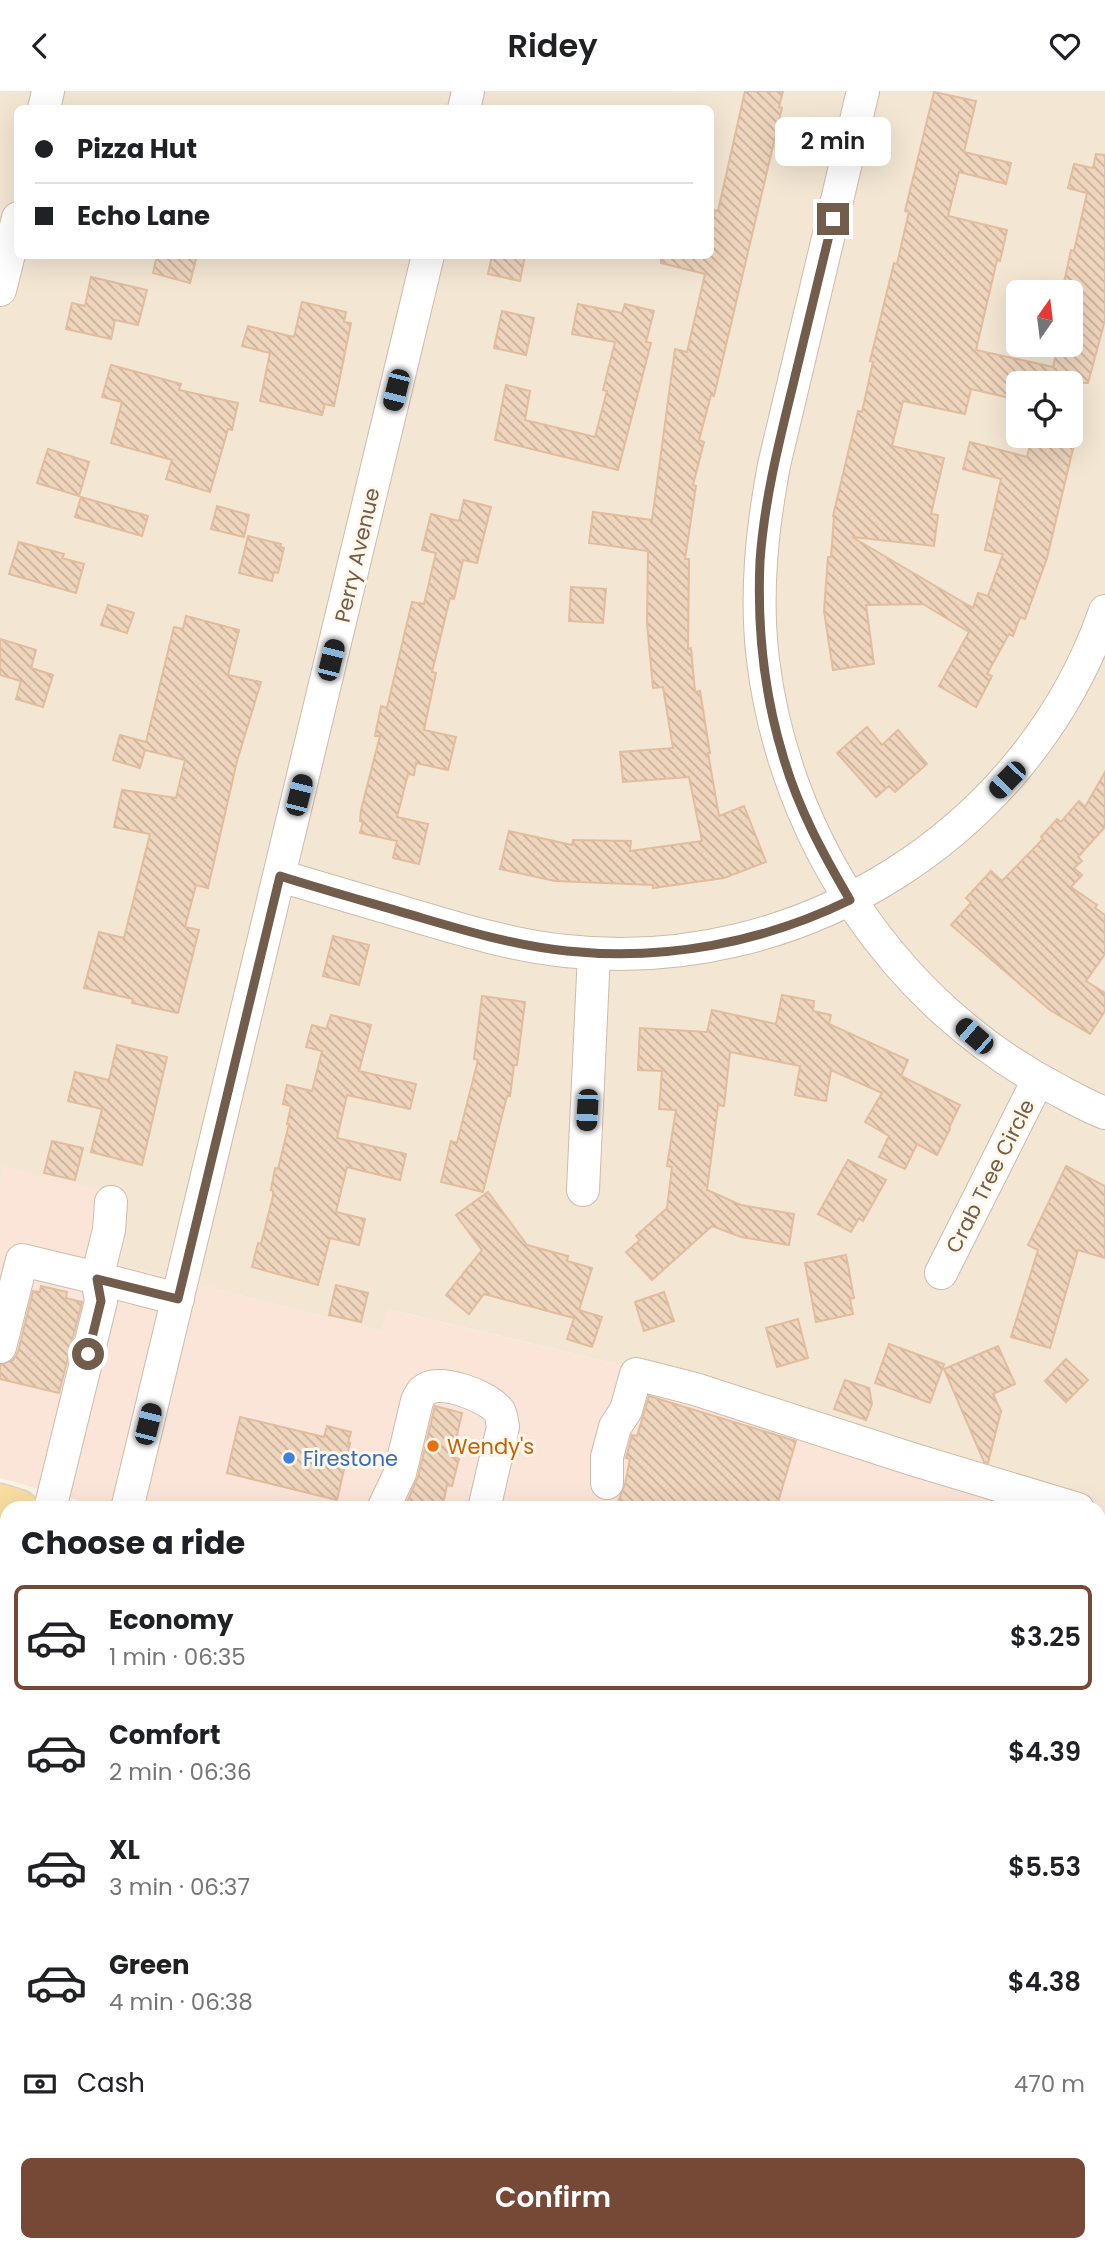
<!DOCTYPE html>
<html lang="en">
<head>
<meta charset="utf-8">
<style>
	body { margin:0; font-family:Poppins,sans-serif; background:#f6f6f6; color:#202124; height:100vh; display:flex; flex-direction:column; font-size:26px; white-space:nowrap }
	* { box-sizing:border-box; margin:0 }
	p { font-size:23px; color:#757577 }
	.icon { flex:none; width:38px; height:38px; fill:none; stroke:currentColor; stroke-width:2; stroke-linecap:round; stroke-linejoin:round }
	.map { position:relative; flex:1; overflow:hidden }
	.details { position:absolute; left:0px; top:1410px; width:1106px; height:751px; display:flex; flex-direction:column; background:#fff; border-radius:21px 21px 0 0; box-shadow:0 7px 28px #0002 }
	.details>* { flex:none }
	.top-card { position:absolute; left:14px; top:14px; width:700px; height:154px; border-radius:10px; box-shadow:0 7px 28px #0002; display:grid; align-content:center; height:154px; padding:0 21px; background:#fff }
	.needle { width:46px; rotate:14deg }
	.tools { position:absolute; left:1006px; top:189px; display:grid; gap:14px }
	.tools a { display:grid; place-items:center; width:77px; height:77px; border-radius:10px; background:#fff; box-shadow:0 7px 28px #0002; font-size:35px }
	.end { position:absolute; width:32px; height:32px; margin:-16px; border:9px solid #725c4b; background:#fff; box-shadow:0 0 0 4px #fff }
	.from { border-radius:50% }
	.bubble { position:absolute; height:49px; border-radius:10px; background:#fff; box-shadow:0 7px 28px #0002; font-size:23px; font-weight:600; line-height:49px; text-align:center }
	.car { position:absolute; width:21px; height:42px; margin:-21px -10px; border-radius:9px; box-shadow:0 0 5px 2px #0007; background:linear-gradient(#222 24%,#8ab4d8 0 40%,#222 0 76%,#8ab4d8 0 86%,#222 0) }
	.top-card b { display:flex; align-items:center; gap:24px; height:66px; font-size:26px }
	.top-card b+b { border-top:2px solid #e0e0e0 }
	.top-card i { width:18px; height:18px; background:#202124 }
	ul { padding:0; list-style:none }
	li { display:flex; align-items:center; gap:21px; height:105px; margin:0 14px 10px; padding:0 7px; border:4px solid transparent; border-radius:10px }
	li div { flex:1 }
	li b { display:block; font-size:26px }
	li em { font-style:normal; font-weight:600 }
	li.active { border-color:#764937 }
	li>.icon { width:63px; height:63px; stroke-width:1.5 }
	h2 { padding:0 21px; font-size:32px; line-height:84px }
	.pay { display:flex; align-items:center; gap:18px; height:77px; padding:0 21px; font-size:26px }
	.pay p { margin-inline-start:auto }
	.button { display:flex; gap:14px; margin-top:auto; padding:14px 21px }
	.button a { flex:1; height:80px; border-radius:10px; background:#764937; color:#fff; font-size:28px; font-weight:600; line-height:80px; text-align:center }
	header { display:flex; justify-content:space-between; align-items:center; height:91px; padding:0 21px; background:#fff; font-size:32px; font-weight:600 }
	.map>svg:first-child { display:block }
	.residential { fill:#f3e6d3; fill-rule:evenodd }
	.commercial { fill:#fbe5d8 }
	.building { fill:url(#building-back-hatch); stroke:#e1bd9e; stroke-width:2 }
	.lines { fill:none; stroke-linecap:round; stroke-linejoin:round }
	.minor-casing { stroke:#ccbcab; stroke-width:34 }
	.major-casing { stroke:#dad5d0; stroke-width:41 }
	.minor { stroke:#fff; stroke-width:32 }
	.major { stroke:#f7dd9f; stroke-width:38 }
	.route { stroke:#725c4b; stroke-width:9 }
	.food-dot { fill:#e8710a; stroke:#fef8ea; stroke-width:2.5 }
	.shop-dot { fill:#3f7fe0; stroke:#fef8ea; stroke-width:2.5 }
	.labels { text-anchor:middle; dominant-baseline:central; stroke-width:6; stroke-linejoin:round; paint-order:stroke }
	.street-label { font-size:21px; fill:#725c4b; stroke:#fef8ea }
	.food-label { font-size:21px; fill:#c56008; stroke:#fef8ea; text-anchor:start }
	.shop-label { font-size:21px; fill:#366cbe; stroke:#fef8ea; text-anchor:start }
</style>
</head>
<body>
<header><svg class="icon" aria-label="back" viewBox="0 0 24 24"><path d="M15 5l-7 7 7 7"/></svg>Ridey<svg class="icon" aria-label="heart" viewBox="0 0 24 24"><path d="M12 20l-8-8c-3-5 5-10 8-4 3-6 11-1 8 4z"/></svg></header>
<div class="map">
<svg width="1105" height="2160" viewBox="0 0 1105 2160">
	<defs>
		<pattern id="building-back-hatch" width="6" height="6" patternUnits="userSpaceOnUse" patternTransform="scale(1.75)"><rect width="6" height="6" fill="#f0d5bd"/><path d="M-1 5l2 2M0 0l6 6M5-1l2 2" fill="none" stroke="#c7b09c"/></pattern>
	</defs>
	<rect width="100%" height="100%" fill="#fbf4e4"/>
	<path class="residential" d="M0,0H1105V1413L742,1303L388,1218L381,1240L111,1171L5,1075L0,1091ZM18,18H710V164H18ZM1018,201H1071V254H1018ZM1018,292H1071V345H1018Z"/>
	<path class="commercial" d="M5,1075L127,1105L111,1171L381,1240L387,1218L742,1303L1105,1413V1689L1099,1687V1418H109L0,1387V1091Z
		M7,2083V2154H1032L1031,2160H0V2112Z"/>
	<path class="building" d="M745,0H783L779,16L782,17L714,305L711,304L699,349L704,351L693,394L696,395L685,468H689L688,558L691,557L695,601L700,600L710,662H708L719,725L744,715L766,771L724,787L653,797V794L555,790L500,778L509,740L572,754L573,749L631,750L630,760L702,750L689,686L623,691L620,661L673,657L663,596L653,597L647,532L648,460L589,452L593,421L652,429L675,258L687,261L705,183L661,172V164H710V138L715,119L718,120Z
		M934,1L976,10L964,61L1011,72L1006,93L959,81L948,125L1007,139L1000,170L997,169L976,259L1053,276L1058,254H1071V201H1062L1071,159L1074,160L1087,102L1068,97L1074,73L1093,77L1096,63L1105,64V229L1088,292H1018L1014,308L971,298L965,323L903,310L892,355L944,367L931,423L938,424L934,455L852,446L973,517L978,502L988,505L1003,463L985,459L1001,388L963,378L970,351L1027,366L1032,345H1076L1047,467L1025,528L1020,526L1013,545L1009,543L987,583L992,585L976,616L939,595L969,541L923,513L866,514L874,573L833,579L824,520L828,466H831L834,425H833L858,320L862,321L873,271L870,270L894,172L897,173L909,121L905,120Z
		M157,164H197L190,192L153,182Z
		M492,164H525L520,190L488,183Z
		M91,186L147,199L138,234L115,229L111,248L66,238L72,212L85,215Z
		M302,211L346,221L344,231L351,232L334,315L325,313L322,324L260,310L270,262L242,255L248,235L294,246Z
		M578,213L622,222L625,213L654,220L646,251L651,252L618,379L495,349L506,294L530,300L525,329L595,346L607,300L603,299L615,251L572,243Z
		M502,220L534,227L526,264L494,257Z
		M111,274L181,293L179,299L238,312L232,339L228,338L210,401L166,388L172,369L111,352L122,311L102,306Z
		M48,358L89,371L79,405L37,392Z
		M81,406L148,425L142,445L75,426Z
		M464,409L491,416L477,472L463,469L454,508L450,507L432,581L436,582L424,639L456,646L448,679L416,672L414,684L408,683L397,726L428,733L419,773L393,767L397,750L360,742L363,731L360,730L361,719L380,645H375L381,615L387,617L412,511L424,513L436,462L422,459L431,423L459,430Z
		M217,415L249,424L244,446L211,438Z
		M248,445L281,453L280,456L284,457L278,482L274,481L272,490L239,482Z
		M19,451L64,463L62,467L84,473L76,502L9,483Z
		M571,496L606,498L603,532L569,530Z
		M108,514L134,522L127,542L101,534Z
		M186,525L239,539L228,584L261,591L237,670L208,797L196,794L185,836L199,839L178,922L132,912L133,908L84,897L99,841L124,847L150,743L114,736L122,699L176,707L185,669L145,659L140,677L113,669L120,644L146,651L174,536L183,538Z
		M0,548L36,559L31,577L53,584L43,616L16,608L21,590L0,584Z
		M867,636L882,654L898,639L927,673L895,701L889,695L876,706L837,662Z
		M1105,681V736L1078,766L1082,770L1074,777L1082,784L1071,796L1097,814L1095,817L1105,824V863L1086,890L1105,902V920L1090,943L1050,919L951,834L971,812L966,807L991,780L1002,790L1043,748L1041,746L1057,728L1061,731L1079,710L1085,716Z
		M333,845L369,854L359,894L323,885Z
		M782,904L814,910L813,920L831,924L829,933L908,969L901,985L960,1014L949,1037L950,1038L937,1064L917,1053L905,1078L879,1066L889,1045L865,1031L882,1002L831,979L826,1010L795,1004L800,975L730,961L724,1015L718,1014L707,1099L741,1114L794,1123L789,1154L741,1146L712,1135L652,1189L626,1161L640,1149L636,1145L667,1117L672,1076L667,1075L676,1019L659,1018L662,980L638,979L640,937L707,941L712,919L776,933Z
		M482,905L525,911L517,974H514L510,1005H507L483,1101L441,1091L451,1050L457,1052L478,969L474,968Z
		M331,924L371,934L359,980L416,993L410,1018L347,1004L337,1047L406,1063L400,1089L347,1076L336,1121L365,1128L359,1154L330,1147L318,1194L252,1176L258,1152L261,1153L273,1105V1100L271,1099L275,1077L278,1078L289,1033H287L291,1015L283,1013L287,994L312,1000L322,960L306,956L312,934L326,938Z
		M117,954L167,966L142,1074L91,1061L102,1018L68,1010L75,981L109,989Z
		M52,1050L83,1057L75,1089L44,1082Z
		M848,1069L886,1089L863,1130L859,1127L851,1141L818,1123Z
		M1066,1075L1105,1095V1167L1078,1159L1050,1257L1011,1246L1038,1159L1028,1154Z
		M488,1101L527,1154L568,1165L567,1170L592,1177L579,1219L602,1226L592,1256L567,1248L574,1227L484,1203L469,1223L446,1204L482,1159L456,1124Z
		M846,1164L854,1207L850,1208L853,1223L816,1231L805,1172Z
		M336,1194L368,1202L361,1231L329,1224Z
		M41,1195L67,1201L66,1207L82,1211L59,1302L0,1288V1274L13,1269L18,1261L33,1200L40,1201Z
		M664,1201L674,1230L644,1240L635,1211Z
		M798,1228L808,1267L777,1276L766,1237Z
		M889,1253L944,1273L930,1312L875,1292Z
		M998,1255L1015,1293L993,1303L1001,1320L988,1372L984,1371L944,1278Z
		M1066,1268L1088,1289L1066,1311L1045,1290Z
		M845,1289L869,1297L872,1313L866,1329L834,1318Z
		M649,1305L796,1350L776,1418H615L625,1393L630,1368L626,1367L632,1344L637,1345Z
		M435,1315L462,1322L452,1366L459,1368L452,1395L447,1394L442,1418H404L418,1386Z
		M240,1326L324,1346L327,1335L351,1341L348,1352H350L337,1409L227,1382Z"/>
	<g class="lines">
		<defs>
			<path id="minor" d="M863,0L774,374C762,438 755,503 763,569C785,749 896,915 1058,999C1073,1007 1089,1016 1105,1022
				M44,18L48,0
				M464,18L468,0
				M0,199L18,127
				M280,785C327,799 374,813 422,827C469,841 517,855 566,860C799,886 1028,742 1105,520
				M583,1099L594,862
				M111,1111L109,1139L97,1187L178,1208
				M941,1182L1038,989
				M0,1256L22,1169L97,1187L101,1210L50,1418
				M607,1392V1366L615,1336L626,1319L636,1283L695,1298L915,1369L1078,1418
				M127,1418L428,164
				M383,1418L400,1382L417,1310C419,1306 420,1303 423,1300C438,1286 488,1305 499,1320C502,1325 502,1331 503,1336L484,1418
				M0,1583L7,1613
				M0,1797L7,1800
				M0,1940L7,1912
				M1099,1953L1105,1927
				M0,2151L2,2160
				M681,2154V2160
				M803,2154L804,2160
				M262,2160L263,2154
				M1050,2160L1052,2154"/>
			<path id="major" d="M0,1412L19,1418
				M0,1444L7,1446
				M0,1480L7,1482
				M1099,1709L1105,1711
				M1099,1762L1105,1763"/>
		</defs>
		<use href="#minor" class="minor-casing"/>
		<use href="#major" class="major-casing"/>
		<use href="#minor" class="minor"/>
		<use href="#major" class="major"/>
	</g>
	<g class="lines">
		<path class="route" d="M88,1263L101,1210L97,1188L178,1208L280,785C327,800 375,813 422,827C470,841 517,855 567,860C665,870 762,852 850,809C823,763 798,717 783,665C764,602 757,536 760,470C764,412 778,355 792,298C806,241 819,185 833,128"/>
	</g>
	<circle class="food-dot" cx="433" cy="1355" r="7"/>
	<circle class="shop-dot" cx="289" cy="1367" r="7"/>
	<g class="labels">
		<g class="street-label">
			<text transform="translate(357 464) rotate(-77)">Perry Avenue</text>
			<text transform="translate(990 1085) rotate(-63)">Crab Tree Circle</text>
		</g>
		<g class="food-label">
			<text x="447" y="1355">Wendy's</text>
		</g>
		<g class="shop-label">
			<text x="303" y="1367">Firestone</text>
		</g>
	</g>
</svg>
<div class="tools">
<a><svg class="needle" viewBox="-14 -14 28 28"><path d="M0-13l5 13h-10z" fill="#e53935"/><path d="M0 13l5-13h-10z" fill="#757577"/></svg></a>
<a><svg class="icon" aria-label="locate" viewBox="0 0 24 24"><circle cx="12" cy="12" r="6"/><path d="M12 2v4M12 18v4M2 12h4M18 12h4"/></svg></a>
</div>
<i class="end from" style="left:88px;top:1263px"></i>
<i class="end" style="left:833px;top:128px"></i>
<div class="bubble" style="left:775px;top:26px;width:116px">2 min</div>
<i class="car" style="left:396px;top:299px;rotate:194deg"></i>
<i class="car" style="left:331px;top:569px;rotate:14deg"></i>
<i class="car" style="left:1007px;top:689px;rotate:224deg"></i>
<i class="car" style="left:299px;top:704px;rotate:14deg"></i>
<i class="car" style="left:974px;top:945px;rotate:311deg"></i>
<i class="car" style="left:587px;top:1019px;rotate:183deg"></i>
<i class="car" style="left:148px;top:1333px;rotate:14deg"></i>
<div class="top-card">
<b><i class="from"></i>Pizza Hut</b>
<b><i></i>Echo Lane</b>
</div>
<section class="details">
<h2>Choose a ride</h2>
<ul>
<li class="active"><svg class="icon" aria-label="car" viewBox="0 0 24 24"><path d="M5 17H2v-5l4-1 3-4h7l3 4 3 1v5h-3M9 17h6M6 11h13"/><circle cx="7" cy="17" r="2"/><circle cx="17" cy="17" r="2"/></svg><div><b>Economy</b><p>1 min · 06:35</p></div><em>$3.25</em></li>
<li><svg class="icon" aria-label="car" viewBox="0 0 24 24"><path d="M5 17H2v-5l4-1 3-4h7l3 4 3 1v5h-3M9 17h6M6 11h13"/><circle cx="7" cy="17" r="2"/><circle cx="17" cy="17" r="2"/></svg><div><b>Comfort</b><p>2 min · 06:36</p></div><em>$4.39</em></li>
<li><svg class="icon" aria-label="car" viewBox="0 0 24 24"><path d="M5 17H2v-5l4-1 3-4h7l3 4 3 1v5h-3M9 17h6M6 11h13"/><circle cx="7" cy="17" r="2"/><circle cx="17" cy="17" r="2"/></svg><div><b>XL</b><p>3 min · 06:37</p></div><em>$5.53</em></li>
<li><svg class="icon" aria-label="car" viewBox="0 0 24 24"><path d="M5 17H2v-5l4-1 3-4h7l3 4 3 1v5h-3M9 17h6M6 11h13"/><circle cx="7" cy="17" r="2"/><circle cx="17" cy="17" r="2"/></svg><div><b>Green</b><p>4 min · 06:38</p></div><em>$4.38</em></li>
</ul>
<div class="pay"><svg class="icon" aria-label="cash" viewBox="0 0 24 24"><path d="M3 7h18v10H3z"/><circle cx="12" cy="12" r="2"/></svg>Cash<p>470 m</p></div>
<div class="button"><a>Confirm</a></div>
</section>
</div>
</body>
</html>
